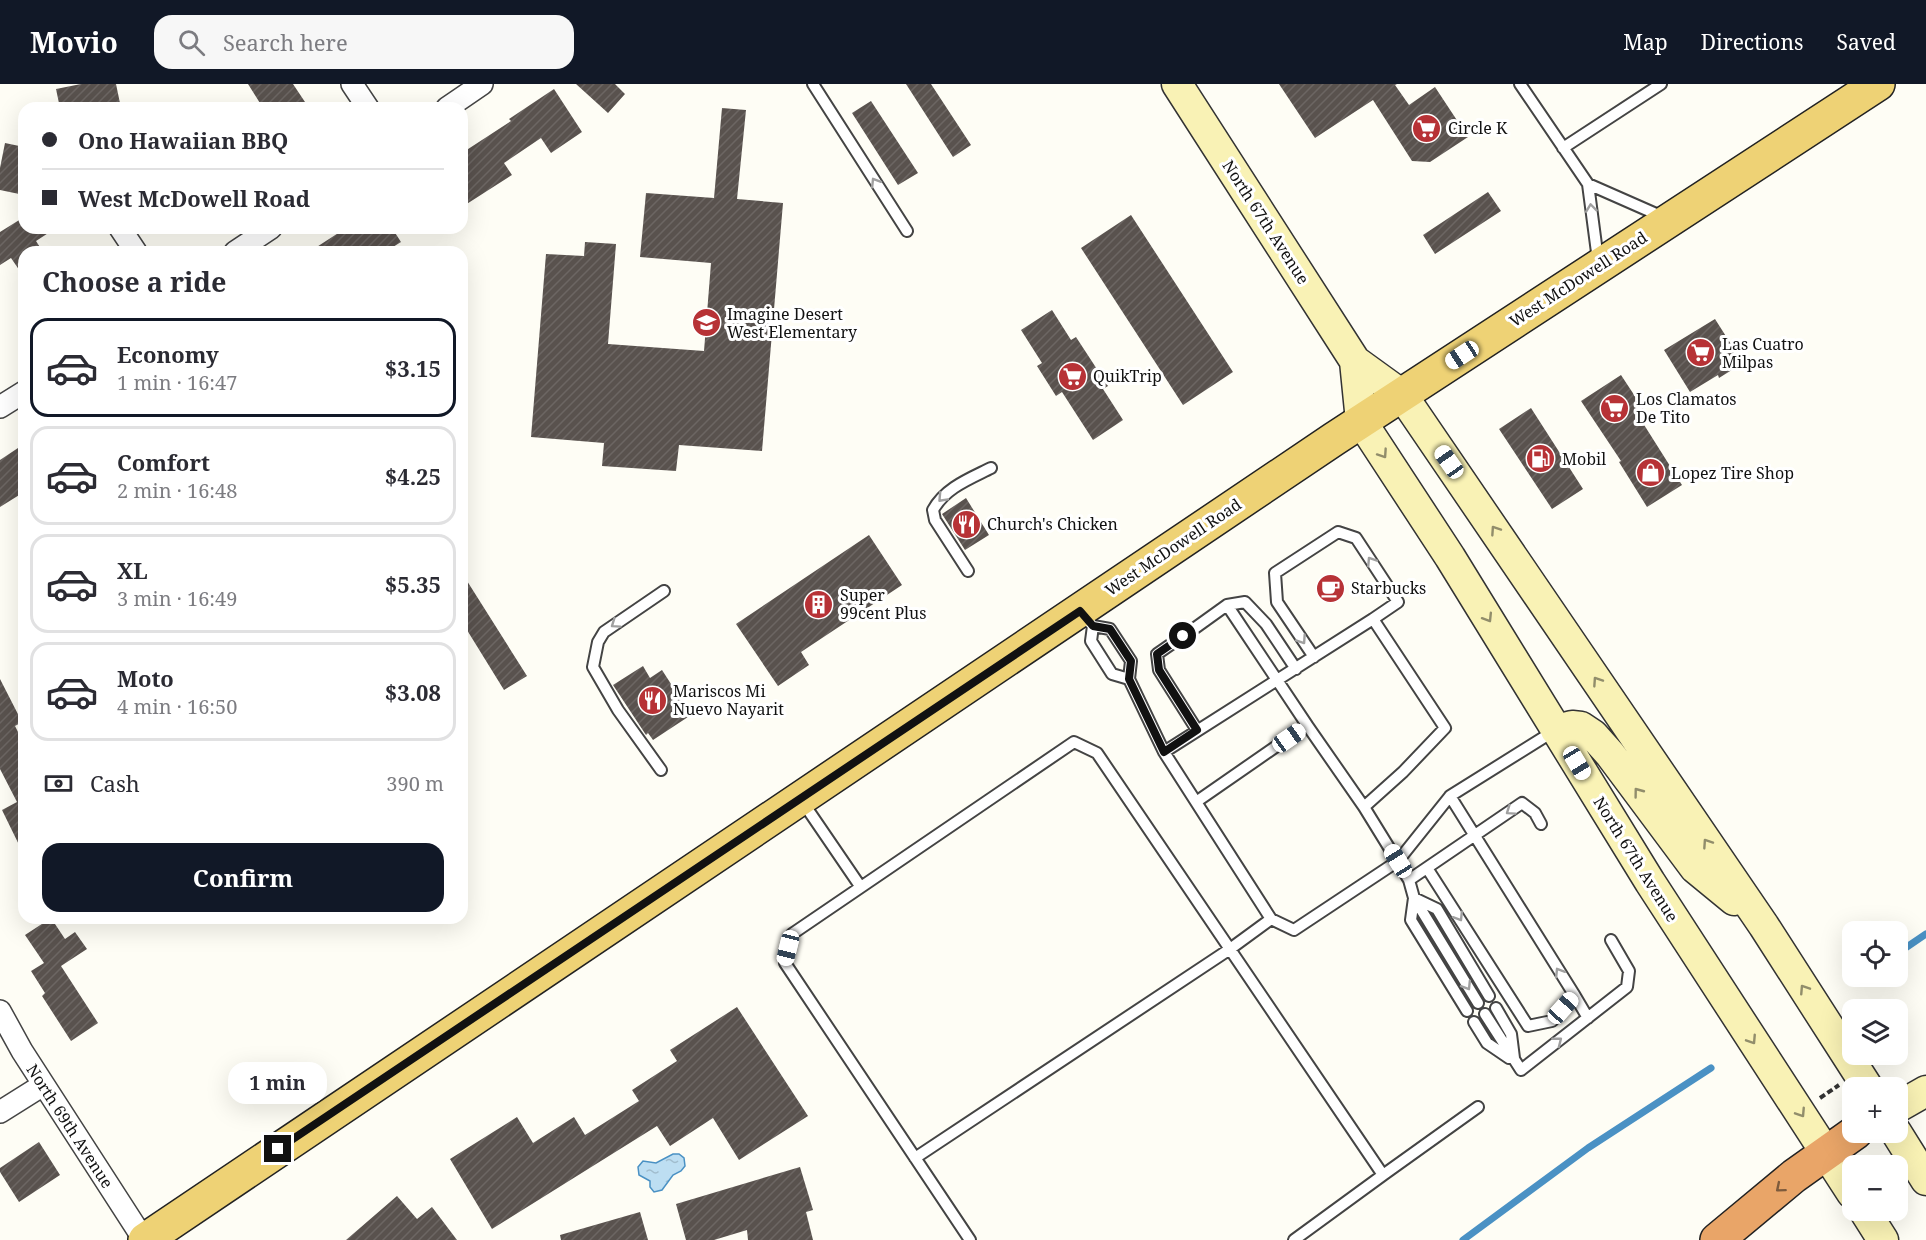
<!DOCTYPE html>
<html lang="en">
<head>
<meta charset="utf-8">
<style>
	body { margin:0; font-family:"Noto Serif",serif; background:#f7f7f7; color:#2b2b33; height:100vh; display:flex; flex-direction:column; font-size:22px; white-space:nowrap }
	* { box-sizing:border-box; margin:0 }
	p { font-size:20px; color:#7c7c81 }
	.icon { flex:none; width:33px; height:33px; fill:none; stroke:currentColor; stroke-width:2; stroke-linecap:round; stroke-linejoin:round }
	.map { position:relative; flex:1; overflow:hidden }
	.sheet { position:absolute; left:18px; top:162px; width:450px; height:678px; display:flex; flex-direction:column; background:#fff; border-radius:18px; box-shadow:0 6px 24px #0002 }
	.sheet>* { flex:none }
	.hud { position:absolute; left:18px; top:18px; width:450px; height:132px; border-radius:18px; box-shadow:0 6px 24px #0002; display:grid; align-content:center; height:132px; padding:0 24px; background:#fff }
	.fabs { position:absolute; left:1842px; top:837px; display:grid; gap:12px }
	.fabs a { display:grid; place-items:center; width:66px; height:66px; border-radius:12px; background:#fff; box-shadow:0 6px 24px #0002; font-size:30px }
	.end { position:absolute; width:27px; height:27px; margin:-14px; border:8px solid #111; background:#fff; box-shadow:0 0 0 3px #fff }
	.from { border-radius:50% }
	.bubble { position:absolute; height:42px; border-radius:18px; background:#fff; box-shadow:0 6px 24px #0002; font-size:20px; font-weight:700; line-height:42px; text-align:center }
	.car { position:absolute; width:18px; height:36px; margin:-18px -9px; border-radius:8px; box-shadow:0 0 4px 2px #0007; background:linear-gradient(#fff 24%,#345 0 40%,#fff 0 76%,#345 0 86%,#fff 0) }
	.hud b { display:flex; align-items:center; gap:21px; height:57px; font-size:22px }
	.hud b+b { border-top:2px solid #e1e1e2 }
	.hud i { width:15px; height:15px; background:#2b2b33 }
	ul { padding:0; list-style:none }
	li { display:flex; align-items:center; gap:18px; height:99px; margin:0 12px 9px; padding:0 12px; border:3px solid #e1e1e2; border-radius:18px }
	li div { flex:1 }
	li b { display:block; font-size:22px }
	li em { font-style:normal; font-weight:700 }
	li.current { border-color:#111827 }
	li>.icon { width:54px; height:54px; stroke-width:1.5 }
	h2 { padding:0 24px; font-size:27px; line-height:72px }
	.pay { display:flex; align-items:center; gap:15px; height:66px; padding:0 24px; font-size:22px }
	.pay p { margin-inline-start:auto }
	.button { display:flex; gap:12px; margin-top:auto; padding:12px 24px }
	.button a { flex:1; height:69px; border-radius:18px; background:#111827; color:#fff; font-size:24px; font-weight:700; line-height:69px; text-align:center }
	header { display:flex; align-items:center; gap:36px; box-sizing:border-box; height:84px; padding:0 30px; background:#111827; color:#fff }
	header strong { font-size:28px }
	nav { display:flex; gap:33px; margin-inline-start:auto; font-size:21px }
	.search { width:420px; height:54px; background:#f7f7f7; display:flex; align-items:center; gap:15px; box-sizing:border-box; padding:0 21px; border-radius:18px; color:#7c7c81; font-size:22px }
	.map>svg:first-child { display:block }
	.water { fill:url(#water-ripples); stroke:#4a91c4; stroke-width:1.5 }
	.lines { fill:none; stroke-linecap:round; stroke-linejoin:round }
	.stream { stroke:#4a91c4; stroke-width:7 }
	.building { fill:url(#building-hatch) }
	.service-casing { stroke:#444; stroke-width:14 }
	.minor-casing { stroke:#444; stroke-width:24 }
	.secondary-casing { stroke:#333; stroke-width:33 }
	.primary-casing { stroke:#222; stroke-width:36 }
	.motorway-casing { stroke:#222; stroke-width:36 }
	.path { stroke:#333; stroke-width:4; stroke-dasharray:6 3; stroke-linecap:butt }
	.service { stroke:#fff; stroke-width:10 }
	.minor { stroke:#fff; stroke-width:21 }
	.secondary { stroke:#f9f2b5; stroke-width:30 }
	.primary { stroke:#eed275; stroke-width:33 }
	.motorway { stroke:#e9a568; stroke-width:33 }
	.oneway { stroke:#a0a0a0 }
	.oneway2 { stroke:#918d6b }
	.oneway3 { stroke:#7d5b3c }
	.route { stroke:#111; stroke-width:8 }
	.labels { text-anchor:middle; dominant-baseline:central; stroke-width:6; stroke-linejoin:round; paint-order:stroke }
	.poi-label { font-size:16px; fill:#111; stroke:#fff; text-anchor:start }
	.street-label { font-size:16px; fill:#111; stroke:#fff }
</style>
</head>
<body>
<header>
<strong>Movio</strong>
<div class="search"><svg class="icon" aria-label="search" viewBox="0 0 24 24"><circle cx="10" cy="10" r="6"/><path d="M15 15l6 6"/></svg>Search here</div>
<nav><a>Map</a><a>Directions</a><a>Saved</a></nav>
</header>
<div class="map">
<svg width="1926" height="1156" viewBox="0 0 1926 1156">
	<defs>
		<pattern id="water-ripples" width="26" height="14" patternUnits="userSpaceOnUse" patternTransform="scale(1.5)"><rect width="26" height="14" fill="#bddef2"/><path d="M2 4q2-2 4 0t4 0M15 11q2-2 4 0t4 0" fill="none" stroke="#a1bdce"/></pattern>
		<pattern id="building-hatch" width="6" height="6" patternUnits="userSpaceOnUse" patternTransform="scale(1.5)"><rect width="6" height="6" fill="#59524e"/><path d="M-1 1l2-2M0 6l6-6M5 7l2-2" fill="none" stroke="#6c6663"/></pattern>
	</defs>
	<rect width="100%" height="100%" fill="#fefdf5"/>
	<path class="water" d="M673,1070H679L684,1074L685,1082L681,1087L673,1091L662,1106L654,1108L650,1103V1097L639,1091L638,1083L643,1077L656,1079Z"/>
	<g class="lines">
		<path class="stream" d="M1898,869L1926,850
			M1854,896L1860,892
			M1463,1156L1588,1064L1711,984"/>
	</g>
	<path class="building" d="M81,0H116L121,24H60L56,5Z
		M248,0H293L309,24H263Z
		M576,0H615L625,10L608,29Z
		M906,0H931L971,61L953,73Z
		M1279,0H1397L1395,1L1409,21L1435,3L1468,53L1430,78L1412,77L1373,16L1315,54Z
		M554,5L582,48L551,69L541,54L504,79L512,91L462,123V69L511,37L509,35Z
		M871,17L918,89L898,101L852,29Z
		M722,24L746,26L737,115L783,119L762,367L679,361L676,387L602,382L604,359L531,353L546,170L584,172L585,158L616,160L608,260L704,267L711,179L640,173L646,109L714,114Z
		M5,59L24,63V111L0,106V84Z
		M1488,108L1501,127L1435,170L1423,151Z
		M1131,131L1233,288L1183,321L1081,164Z
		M24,133V144H56L36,157L43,168H24V193L11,174L0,181V148Z
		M346,144H392L401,158L385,168H309Z
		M1052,226L1071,256L1076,253L1108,302L1103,305L1123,336L1093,356L1062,308L1056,312L1037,282L1042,279L1021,246Z
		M1715,235L1743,279L1719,294L1718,291L1690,308L1664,266Z
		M1621,291L1648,332L1641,336L1682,401L1647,423L1619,378L1621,377L1581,317Z
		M1531,324L1583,405L1552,425L1499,345Z
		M24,360V408L0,423V376Z
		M966,414L989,451L965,466L942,430Z
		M869,451L902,501L801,568L809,581L778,602L736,540Z
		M462,489L527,592L504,606L462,538Z
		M643,582L650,594L662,586L691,631L653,656L648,649L646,651L613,601Z
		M0,595L22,638L15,642L24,660V771L2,726L17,718L0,685Z
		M51,834L65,855L75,848L87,865L61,882L98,939L71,957L42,912L45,909L31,887L44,879L25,851Z
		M737,923L808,1032L739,1076L713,1034L670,1062L657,1042L492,1145L450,1075L517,1033L533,1059L574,1033L585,1051L639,1017L632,1006L677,977L670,966Z
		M39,1058L60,1091L19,1118L0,1088V1084Z
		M800,1083L813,1126L806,1128L813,1156H748L747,1146L714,1156H686L676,1120Z
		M397,1112L417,1135L432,1123L457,1156H346Z
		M640,1128L648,1156H561L560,1151Z"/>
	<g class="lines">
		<defs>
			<path id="service" d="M813,0L907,147
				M1520,0L1588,100
				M1563,64L1661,0
				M1598,176L1588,100L1663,133
				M968,487L935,436L933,426C945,404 969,395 991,384
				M1227,521L1307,641
				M1082,530L1093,542L1110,545L1131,577L1129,595L1112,590L1091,557L1093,542
				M1195,544L1227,521L1245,518L1266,540L1296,585
				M1183,552L1157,570L1159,586L1197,646
				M1314,573L1277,518L1275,489L1338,448L1356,454L1398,518L1373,535
				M1164,668L1373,535L1445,644L1403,688L1364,723L1307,641L1196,718
				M661,686L618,626L593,583L598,558L604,548L664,507
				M802,717L860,802
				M1364,723L1409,796L1414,814L1478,919
				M1427,784L1528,942L1552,937L1575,912L1450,712
				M1409,796L1522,719L1535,729L1541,740
				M1271,835L1294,846L1398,777L1450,712L1554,647
				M1575,912L1588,934
				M1496,924L1511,950L1514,974
				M1467,927L1411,836L1414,814L1437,825L1489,912
				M1485,930L1521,986L1627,903L1629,887L1611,856
				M1474,938L1487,959L1509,974
				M915,1074L1230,865L1271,835L1164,668L1129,595
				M1383,1091L1478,1023
				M970,1156L785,879L792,850L1074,658L1097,669L1383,1091L1294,1156"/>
			<path id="minor" d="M352,0L368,24
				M447,24L482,0
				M120,144L136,168
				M235,168L271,144
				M0,323L24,308
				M0,927L22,967L144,1156
				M0,1028L43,1001"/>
			<path id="secondary" d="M1177,0L1355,277L1402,311L1764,842L1868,1004
				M1355,277L1361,337L1450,473L1650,798L1852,1109
				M1556,646L1572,642L1581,643L1593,651L1610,670L1695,784L1734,816
				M1898,1023L1926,1007
				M1896,1048L1926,1096
				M1864,1126L1883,1156"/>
			<path id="primary" d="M145,1156L1334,355L1878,0"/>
			<path id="motorway" d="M1717,1156L1794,1092L1856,1048"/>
		</defs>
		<use href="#service" class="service-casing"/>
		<use href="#minor" class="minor-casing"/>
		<use href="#secondary" class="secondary-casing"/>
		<use href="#primary" class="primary-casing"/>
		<use href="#motorway" class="motorway-casing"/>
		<path class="path" d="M1820,1014L1839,1001"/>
		<use href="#service" class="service"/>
		<use href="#minor" class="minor"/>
		<use href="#secondary" class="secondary"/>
		<use href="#primary" class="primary"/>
		<use href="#motorway" class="motorway"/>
	</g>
	<defs><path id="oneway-chevron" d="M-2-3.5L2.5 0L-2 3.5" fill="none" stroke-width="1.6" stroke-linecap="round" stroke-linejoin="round" transform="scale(1.5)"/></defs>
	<g class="oneway">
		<use href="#oneway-chevron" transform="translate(875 98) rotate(-122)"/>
		<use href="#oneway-chevron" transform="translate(1591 124) rotate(-97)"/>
		<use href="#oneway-chevron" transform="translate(942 414) rotate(133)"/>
		<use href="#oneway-chevron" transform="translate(1371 477) rotate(-123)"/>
		<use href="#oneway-chevron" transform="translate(615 540) rotate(145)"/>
		<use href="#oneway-chevron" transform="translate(1302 556) rotate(56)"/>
		<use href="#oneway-chevron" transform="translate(1510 727) rotate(145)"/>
		<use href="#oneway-chevron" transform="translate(1459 833) rotate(58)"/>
		<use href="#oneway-chevron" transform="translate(1559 888) rotate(-122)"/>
		<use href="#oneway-chevron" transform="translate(1467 902) rotate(58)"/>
		<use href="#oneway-chevron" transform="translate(1558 957) rotate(-38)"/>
	</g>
	<g class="oneway2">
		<use href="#oneway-chevron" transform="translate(1383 370) rotate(56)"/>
		<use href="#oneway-chevron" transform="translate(1495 446) rotate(-124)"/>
		<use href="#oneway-chevron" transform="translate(1488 534) rotate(58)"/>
		<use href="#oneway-chevron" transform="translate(1597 597) rotate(-124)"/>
		<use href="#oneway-chevron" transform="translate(1638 708) rotate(-127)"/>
		<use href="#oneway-chevron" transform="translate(1707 759) rotate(-124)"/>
		<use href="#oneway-chevron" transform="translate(1804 905) rotate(-123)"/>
		<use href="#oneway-chevron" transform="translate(1752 956) rotate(57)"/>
		<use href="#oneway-chevron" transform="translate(1801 1029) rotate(57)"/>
	</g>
	<use class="oneway3" href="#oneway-chevron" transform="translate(1780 1104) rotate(140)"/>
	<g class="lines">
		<path class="route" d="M278,1065L1080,527L1093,542L1110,545L1131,577L1129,595L1164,668L1197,646L1159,586L1157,570L1183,552"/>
	</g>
	<defs>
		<symbol id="supermarket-disc" viewBox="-11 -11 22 22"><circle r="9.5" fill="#b73236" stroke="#fff"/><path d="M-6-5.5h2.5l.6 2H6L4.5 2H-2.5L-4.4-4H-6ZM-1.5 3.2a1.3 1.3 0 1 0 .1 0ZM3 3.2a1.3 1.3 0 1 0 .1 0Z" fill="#fff"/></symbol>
		<symbol id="school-disc" viewBox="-11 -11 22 22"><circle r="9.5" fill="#b73236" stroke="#fff"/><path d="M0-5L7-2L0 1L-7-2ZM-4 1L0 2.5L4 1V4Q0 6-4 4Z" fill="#fff"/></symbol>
		<symbol id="fuel-disc" viewBox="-11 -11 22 22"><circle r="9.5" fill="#b73236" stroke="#fff"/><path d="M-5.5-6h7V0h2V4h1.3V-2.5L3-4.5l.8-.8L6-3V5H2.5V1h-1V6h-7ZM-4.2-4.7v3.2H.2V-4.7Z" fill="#fff"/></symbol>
		<symbol id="shop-disc" viewBox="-11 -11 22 22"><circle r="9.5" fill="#b73236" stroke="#fff"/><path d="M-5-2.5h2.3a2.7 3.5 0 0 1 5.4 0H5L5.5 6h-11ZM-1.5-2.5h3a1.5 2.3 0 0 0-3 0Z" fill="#fff"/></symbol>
		<symbol id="restaurant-disc" viewBox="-11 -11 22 22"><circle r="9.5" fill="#b73236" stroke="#fff"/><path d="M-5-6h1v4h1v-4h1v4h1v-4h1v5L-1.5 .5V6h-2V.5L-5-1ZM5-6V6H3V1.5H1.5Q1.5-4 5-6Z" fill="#fff"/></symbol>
		<symbol id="cafe-disc" viewBox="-11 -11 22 22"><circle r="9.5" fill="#b73236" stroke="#fff"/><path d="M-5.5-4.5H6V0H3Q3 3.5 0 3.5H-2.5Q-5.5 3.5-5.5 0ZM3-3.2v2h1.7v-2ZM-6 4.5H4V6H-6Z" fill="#fff"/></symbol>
		<symbol id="building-disc" viewBox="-11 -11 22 22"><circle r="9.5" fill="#b73236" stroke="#fff"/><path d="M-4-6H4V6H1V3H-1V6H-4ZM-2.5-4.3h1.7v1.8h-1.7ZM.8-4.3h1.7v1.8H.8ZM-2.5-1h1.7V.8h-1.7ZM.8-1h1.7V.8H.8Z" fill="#fff"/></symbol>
	</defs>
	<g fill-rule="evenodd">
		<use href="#supermarket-disc" x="1410" y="28" width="33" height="33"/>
		<use href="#school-disc" x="690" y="222" width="33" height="33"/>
		<use href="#supermarket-disc" x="1684" y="252" width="33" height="33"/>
		<use href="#supermarket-disc" x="1056" y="276" width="33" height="33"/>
		<use href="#supermarket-disc" x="1598" y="308" width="33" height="33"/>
		<use href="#fuel-disc" x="1524" y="358" width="33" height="33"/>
		<use href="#shop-disc" x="1634" y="372" width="33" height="33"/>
		<use href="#restaurant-disc" x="950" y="424" width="33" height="33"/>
		<use href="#cafe-disc" x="1314" y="488" width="33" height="33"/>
		<use href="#building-disc" x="802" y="504" width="33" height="33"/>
		<use href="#restaurant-disc" x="636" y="600" width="33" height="33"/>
	</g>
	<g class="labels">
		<g class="poi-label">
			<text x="1448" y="44">Circle K</text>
			<text x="727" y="230">Imagine Desert<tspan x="727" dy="18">West Elementary</tspan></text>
			<text x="1722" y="260">Las Cuatro<tspan x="1722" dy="18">Milpas</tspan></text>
			<text x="1093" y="292">QuikTrip</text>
			<text x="1636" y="315">Los Clamatos<tspan x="1636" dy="18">De Tito</tspan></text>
			<text x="1562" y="375">Mobil</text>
			<text x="1671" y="389">Lopez Tire Shop</text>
			<text x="987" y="440">Church's Chicken</text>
			<text x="1351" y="504">Starbucks</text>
			<text x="840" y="511">Super<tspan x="840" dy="18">99cent Plus</tspan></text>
			<text x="673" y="607">Mariscos Mi<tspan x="673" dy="18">Nuevo Nayarit</tspan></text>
		</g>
		<g class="street-label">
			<text transform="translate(1266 138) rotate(57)">North 67th Avenue</text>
			<text transform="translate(1578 195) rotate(-33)">West McDowell Road</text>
			<text transform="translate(1173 463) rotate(-34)">West McDowell Road</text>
			<text transform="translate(1636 775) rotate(58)">North 67th Avenue</text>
			<text transform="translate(70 1042) rotate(57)">North 69th Avenue</text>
		</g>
	</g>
</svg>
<div class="fabs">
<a><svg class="icon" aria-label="locate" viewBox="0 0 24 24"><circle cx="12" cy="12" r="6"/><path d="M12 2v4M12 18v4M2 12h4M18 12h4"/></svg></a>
<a><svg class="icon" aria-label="layers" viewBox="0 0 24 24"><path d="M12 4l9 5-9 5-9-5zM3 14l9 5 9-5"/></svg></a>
<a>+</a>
<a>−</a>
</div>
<i class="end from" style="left:1183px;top:552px"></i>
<i class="end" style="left:278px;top:1065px"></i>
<div class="bubble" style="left:228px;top:978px;width:99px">1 min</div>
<i class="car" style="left:1462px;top:271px;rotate:237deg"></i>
<i class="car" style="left:1449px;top:378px;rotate:325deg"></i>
<i class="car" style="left:1289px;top:654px;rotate:55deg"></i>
<i class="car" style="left:1577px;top:679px;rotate:149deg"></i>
<i class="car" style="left:1398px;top:777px;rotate:328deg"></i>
<i class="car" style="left:788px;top:864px;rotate:194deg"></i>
<i class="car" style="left:1563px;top:924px;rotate:42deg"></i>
<div class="hud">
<b><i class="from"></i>Ono Hawaiian BBQ</b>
<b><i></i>West McDowell Road</b>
</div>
<section class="sheet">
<h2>Choose a ride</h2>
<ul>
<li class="current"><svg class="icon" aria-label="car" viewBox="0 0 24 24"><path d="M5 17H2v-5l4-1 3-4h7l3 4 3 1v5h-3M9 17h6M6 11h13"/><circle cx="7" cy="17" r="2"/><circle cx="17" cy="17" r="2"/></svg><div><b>Economy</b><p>1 min · 16:47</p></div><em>$3.15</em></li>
<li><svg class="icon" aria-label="car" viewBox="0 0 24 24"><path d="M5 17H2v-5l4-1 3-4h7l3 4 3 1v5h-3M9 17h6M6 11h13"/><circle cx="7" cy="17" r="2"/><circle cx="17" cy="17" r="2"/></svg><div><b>Comfort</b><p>2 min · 16:48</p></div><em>$4.25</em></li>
<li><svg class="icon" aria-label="car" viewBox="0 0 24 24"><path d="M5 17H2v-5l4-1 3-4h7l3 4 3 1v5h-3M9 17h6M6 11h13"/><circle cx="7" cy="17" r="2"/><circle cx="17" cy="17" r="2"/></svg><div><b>XL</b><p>3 min · 16:49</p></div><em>$5.35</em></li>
<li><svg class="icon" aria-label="car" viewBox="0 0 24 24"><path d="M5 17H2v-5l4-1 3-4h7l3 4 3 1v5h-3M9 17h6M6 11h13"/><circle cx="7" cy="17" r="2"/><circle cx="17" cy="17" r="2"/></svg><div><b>Moto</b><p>4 min · 16:50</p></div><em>$3.08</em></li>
</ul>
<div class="pay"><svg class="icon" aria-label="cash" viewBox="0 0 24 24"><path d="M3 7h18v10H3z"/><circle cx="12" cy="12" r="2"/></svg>Cash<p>390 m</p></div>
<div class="button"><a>Confirm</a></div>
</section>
</div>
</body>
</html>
